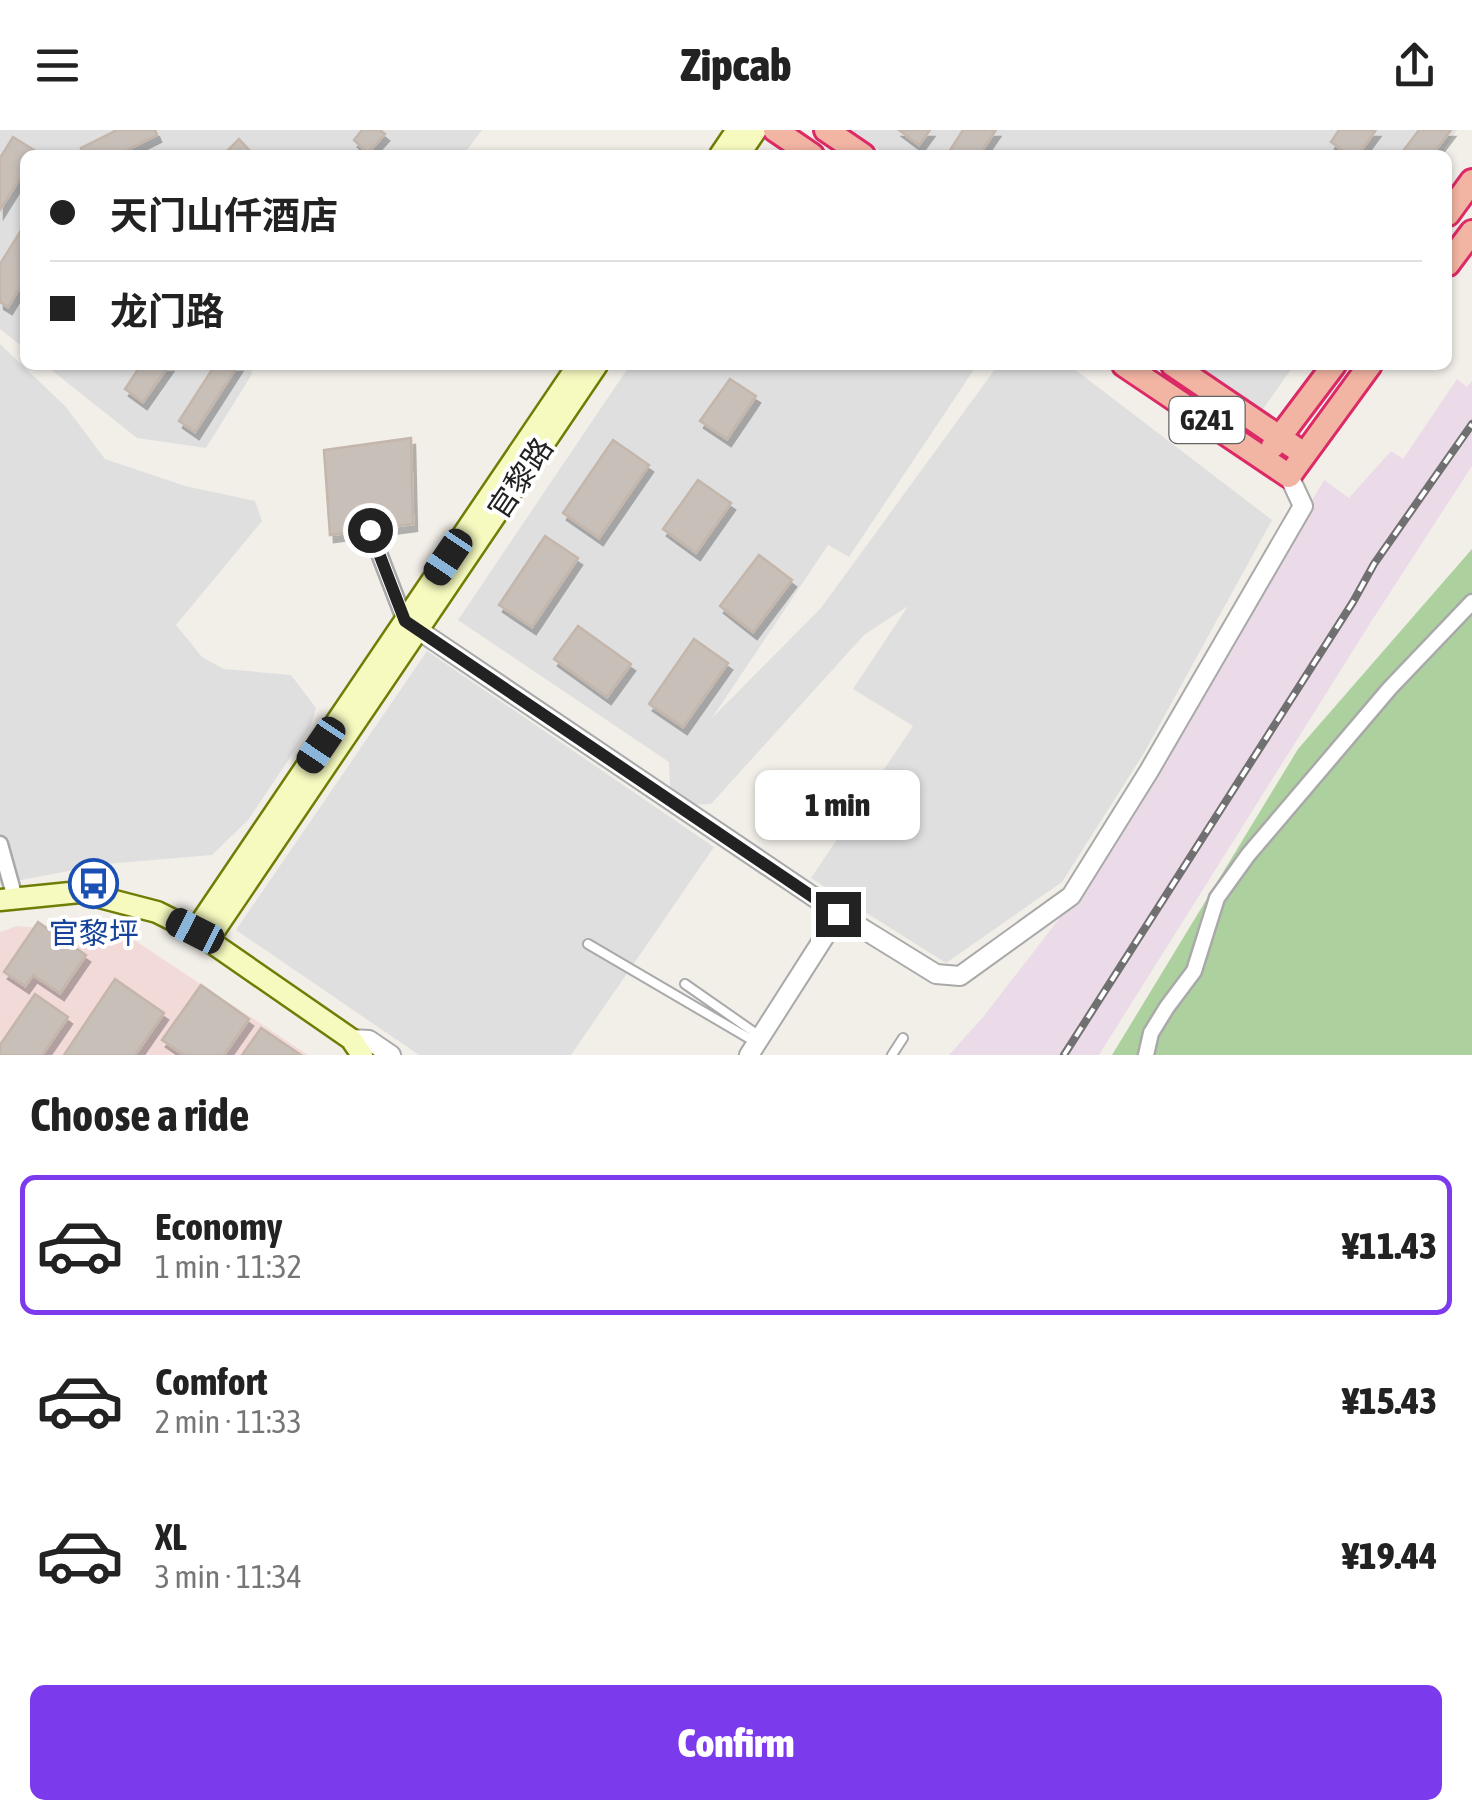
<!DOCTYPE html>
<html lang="en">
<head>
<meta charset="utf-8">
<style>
	body { margin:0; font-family:"Asap Condensed","Noto Sans SC",sans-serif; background:#f6f6f6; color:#222; height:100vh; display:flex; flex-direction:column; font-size:38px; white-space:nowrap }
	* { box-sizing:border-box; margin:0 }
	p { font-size:32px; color:#767676 }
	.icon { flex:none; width:55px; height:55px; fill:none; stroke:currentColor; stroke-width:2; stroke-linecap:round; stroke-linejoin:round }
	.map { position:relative; height:925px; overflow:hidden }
	.panel { display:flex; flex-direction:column; background:#fff; flex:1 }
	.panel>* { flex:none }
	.hud { position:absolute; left:20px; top:20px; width:1432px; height:220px; border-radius:15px; box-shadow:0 2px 8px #0004; display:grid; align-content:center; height:220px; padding:0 30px; background:#fff }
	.end { position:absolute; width:45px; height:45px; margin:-22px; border:12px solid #222; background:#fff; box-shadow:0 0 0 5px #fff }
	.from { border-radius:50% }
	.bubble { position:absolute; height:70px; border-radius:15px; background:#fff; box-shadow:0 2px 8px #0004; font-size:32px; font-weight:800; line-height:70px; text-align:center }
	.car { position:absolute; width:30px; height:60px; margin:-30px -15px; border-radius:12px; box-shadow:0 0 8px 2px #0007; background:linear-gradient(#222 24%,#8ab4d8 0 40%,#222 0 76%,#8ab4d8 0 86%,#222 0) }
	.hud b { display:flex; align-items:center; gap:35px; height:95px; font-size:38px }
	.hud b+b { border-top:2px solid #e0e0e0 }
	.hud i { width:25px; height:25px; background:#222 }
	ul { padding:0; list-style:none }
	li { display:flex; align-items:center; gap:30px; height:140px; margin:0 20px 15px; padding:0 10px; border:5px solid transparent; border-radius:15px }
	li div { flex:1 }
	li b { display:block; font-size:38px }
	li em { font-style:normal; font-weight:800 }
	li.active { border-color:#7c3aed }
	li>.icon { width:90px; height:90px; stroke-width:1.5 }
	h2 { padding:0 30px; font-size:45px; line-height:120px }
	.action { display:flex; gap:20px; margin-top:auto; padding:20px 30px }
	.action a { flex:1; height:115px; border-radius:15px; background:#7c3aed; color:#fff; font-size:40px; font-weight:800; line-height:115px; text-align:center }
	header { display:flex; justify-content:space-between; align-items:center; height:130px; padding:0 30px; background:#fff; font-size:45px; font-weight:800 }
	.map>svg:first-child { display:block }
	.residential { fill:#e0dfdf }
	.commercial { fill:#f2dad9 }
	.industrial { fill:#ebdbe8 }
	.forest { fill:#add19e }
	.building { fill:#c7bfb8; stroke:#c4b6ab; stroke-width:2.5; filter:url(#shadow) }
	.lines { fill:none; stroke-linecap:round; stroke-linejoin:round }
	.service-casing { stroke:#a9a9a9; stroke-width:12 }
	.minor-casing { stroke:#a9a9a9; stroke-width:19 }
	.tertiary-casing { stroke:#a9a9a9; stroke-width:22 }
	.secondary-casing { stroke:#707d05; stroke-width:25 }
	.trunk-casing { stroke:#dc2a67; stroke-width:28 }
	.service { stroke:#fff; stroke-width:8 }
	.minor { stroke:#fff; stroke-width:14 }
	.tertiary { stroke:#fff; stroke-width:18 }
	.secondary { stroke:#f7fabf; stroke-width:20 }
	.trunk { stroke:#f2b4a3; stroke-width:22 }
	.rail-casing { stroke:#707070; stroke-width:8 }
	.rail { stroke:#fff; stroke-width:4; stroke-dasharray:11; stroke-linecap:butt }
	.route { stroke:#222; stroke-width:12 }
	.labels { text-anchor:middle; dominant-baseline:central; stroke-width:8; stroke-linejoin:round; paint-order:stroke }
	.shield { fill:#fff; stroke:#646464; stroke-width:2.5 }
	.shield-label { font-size:28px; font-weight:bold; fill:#222 }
	.street-label { font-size:30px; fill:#222; stroke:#fff }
	.transit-label { font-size:30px; fill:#164399; stroke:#fff }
</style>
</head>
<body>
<header><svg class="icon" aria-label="menu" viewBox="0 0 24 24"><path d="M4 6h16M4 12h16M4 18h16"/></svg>Zipcab<svg class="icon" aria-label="share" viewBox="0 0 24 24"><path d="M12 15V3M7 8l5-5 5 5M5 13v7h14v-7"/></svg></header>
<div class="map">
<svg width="1472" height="925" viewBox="0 0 1472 925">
	<defs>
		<filter id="shadow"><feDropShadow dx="4" dy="7" stdDeviation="0" flood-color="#0004"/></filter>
	</defs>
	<rect width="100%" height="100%" fill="#f2efe9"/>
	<path class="residential" d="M0,0H482L463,25H25V219L0,199Z
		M850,0H1457L1440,25H886Z
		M0,214L66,277L105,329L185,356L255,371L262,391L176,495L202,527L224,539L291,545L316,578L310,598L248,690L212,725L106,734L0,754Z
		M45,235H251L252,244L206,318L137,308Z
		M630,235H977L849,427L828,415L712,588L821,478L998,235H1069L1272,390L1144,623L1062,752L946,833L811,748L913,596L853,559L908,476L864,505L711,674L671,676L669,632L458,490Z
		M1193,235H1294L1261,282Z
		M427,521L714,717L571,925H419L236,800Z"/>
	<path class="commercial" d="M17,796L128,806L308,925H0V802Z"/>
	<path class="industrial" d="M1457,249L1467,257L1472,251V336L1371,492L1099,925H949L983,887L1076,767L1324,350L1349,368L1391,321L1403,329Z"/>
	<path class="forest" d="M1472,419V925H1112L1298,619Z"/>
	<path class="building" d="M117,0H155L157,5L117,25H84L81,18Z
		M362,0H380L385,4L368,23L354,10Z
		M899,0H930L919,15Z
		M963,0H996L979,25H947Z
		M1339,0H1376L1358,25H1349L1331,12Z
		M1419,0H1451L1432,25H1400Z
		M13,7L37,22L35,25H25V40L0,80V28Z
		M239,9L251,22L248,25H223Z
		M25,94V149L8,177L0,172V134Z
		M141,235H169L143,272L125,259Z
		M215,235H238L195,302L179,291Z
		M730,249L756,266L727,309L700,291Z
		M411,308L413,394L330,405L324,320Z
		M613,310L649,335L599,408L563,383Z
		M698,350L731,373L696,423L663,399Z
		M545,406L578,428L532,497L499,475Z
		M759,425L792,450L753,502L720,476Z
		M578,496L631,534L607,567L554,529Z
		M694,509L728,533L683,597L649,574Z
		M38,792L86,825L60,863L33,845L25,856L4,842Z
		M115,849L164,883L135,925H64Z
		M201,855L249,889L224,925H184L162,910Z
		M35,864L68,887L42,925H0V915Z
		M261,898L301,925H242Z"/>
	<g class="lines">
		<defs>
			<path id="service" d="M588,814L757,913
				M685,854L761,907
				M892,925L903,908"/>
			<path id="minor" d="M370,400L405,491
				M0,714L15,768
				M1146,925L1151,903L1167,877L1194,841L1217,768L1248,725L1390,558L1472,472"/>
			<path id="tertiary" d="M408,493L839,784
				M351,909L369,910L391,925
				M749,925L839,784L936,844L960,846L1071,766L1149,641L1303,376L1289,346"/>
			<path id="secondary" d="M720,25L737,0
				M739,25L756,0
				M0,770L80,762L157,782L195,801L351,909L362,925
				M195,801L578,235
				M208,810L597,235"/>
			<path id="trunk" d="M775,0L812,25
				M826,0L863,25
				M1448,84L1472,51
				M1448,134L1472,102
				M1124,235L1289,346L1370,235
				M1173,235L1304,324
				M1273,316L1334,235"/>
		</defs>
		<use href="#service" class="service-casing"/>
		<use href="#minor" class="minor-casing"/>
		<use href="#tertiary" class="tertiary-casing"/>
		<use href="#secondary" class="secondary-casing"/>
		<use href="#trunk" class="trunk-casing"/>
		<use href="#service" class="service"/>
		<use href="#minor" class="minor"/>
		<use href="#tertiary" class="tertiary"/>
		<use href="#secondary" class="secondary"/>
		<use href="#trunk" class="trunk"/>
		<defs>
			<path id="rail" d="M1064,925L1353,472L1374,434L1472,294"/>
		</defs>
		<use href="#rail" class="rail-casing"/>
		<use href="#rail" class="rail"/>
	</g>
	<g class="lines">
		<path class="route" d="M370,400L405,491L838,784"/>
	</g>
	<defs>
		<symbol id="bus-ring" viewBox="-11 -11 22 22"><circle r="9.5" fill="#fff" stroke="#1a4fb4" stroke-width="1.5"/><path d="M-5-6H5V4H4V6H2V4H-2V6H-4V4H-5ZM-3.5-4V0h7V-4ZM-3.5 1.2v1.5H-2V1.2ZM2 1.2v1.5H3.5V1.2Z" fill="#1a4fb4"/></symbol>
	</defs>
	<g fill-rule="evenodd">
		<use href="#bus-ring" x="66" y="726" width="55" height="55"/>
	</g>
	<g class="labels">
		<rect class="shield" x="1169.5" y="267" width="75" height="46" rx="8"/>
		<g class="shield-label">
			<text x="1207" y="290">G241</text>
		</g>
		<g class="street-label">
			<text transform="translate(520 348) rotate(-56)">官黎路</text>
		</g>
		<g class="transit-label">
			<text x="94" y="803">官黎坪</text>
		</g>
	</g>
</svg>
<i class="end from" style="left:370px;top:400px"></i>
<i class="end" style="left:838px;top:784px"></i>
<div class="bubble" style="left:755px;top:640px;width:165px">1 min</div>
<i class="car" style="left:448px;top:427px;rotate:214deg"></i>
<i class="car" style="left:321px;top:615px;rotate:214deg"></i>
<i class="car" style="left:195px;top:801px;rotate:297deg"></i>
<div class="hud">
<b><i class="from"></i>天门山仟酒店</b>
<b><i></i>龙门路</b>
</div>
</div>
<section class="panel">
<h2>Choose a ride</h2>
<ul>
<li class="active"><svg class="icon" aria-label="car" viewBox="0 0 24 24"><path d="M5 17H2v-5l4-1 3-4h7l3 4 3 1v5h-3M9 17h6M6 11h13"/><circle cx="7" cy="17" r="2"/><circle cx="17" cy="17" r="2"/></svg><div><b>Economy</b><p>1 min · 11:32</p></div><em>¥11.43</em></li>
<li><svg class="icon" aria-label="car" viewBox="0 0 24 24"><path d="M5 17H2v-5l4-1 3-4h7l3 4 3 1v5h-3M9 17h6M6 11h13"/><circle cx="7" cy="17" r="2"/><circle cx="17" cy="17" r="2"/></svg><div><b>Comfort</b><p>2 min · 11:33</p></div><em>¥15.43</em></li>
<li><svg class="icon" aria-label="car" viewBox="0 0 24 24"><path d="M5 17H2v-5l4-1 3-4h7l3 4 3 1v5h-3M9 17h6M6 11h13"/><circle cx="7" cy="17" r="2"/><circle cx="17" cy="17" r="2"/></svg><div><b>XL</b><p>3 min · 11:34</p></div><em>¥19.44</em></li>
</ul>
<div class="action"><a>Confirm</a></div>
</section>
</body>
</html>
